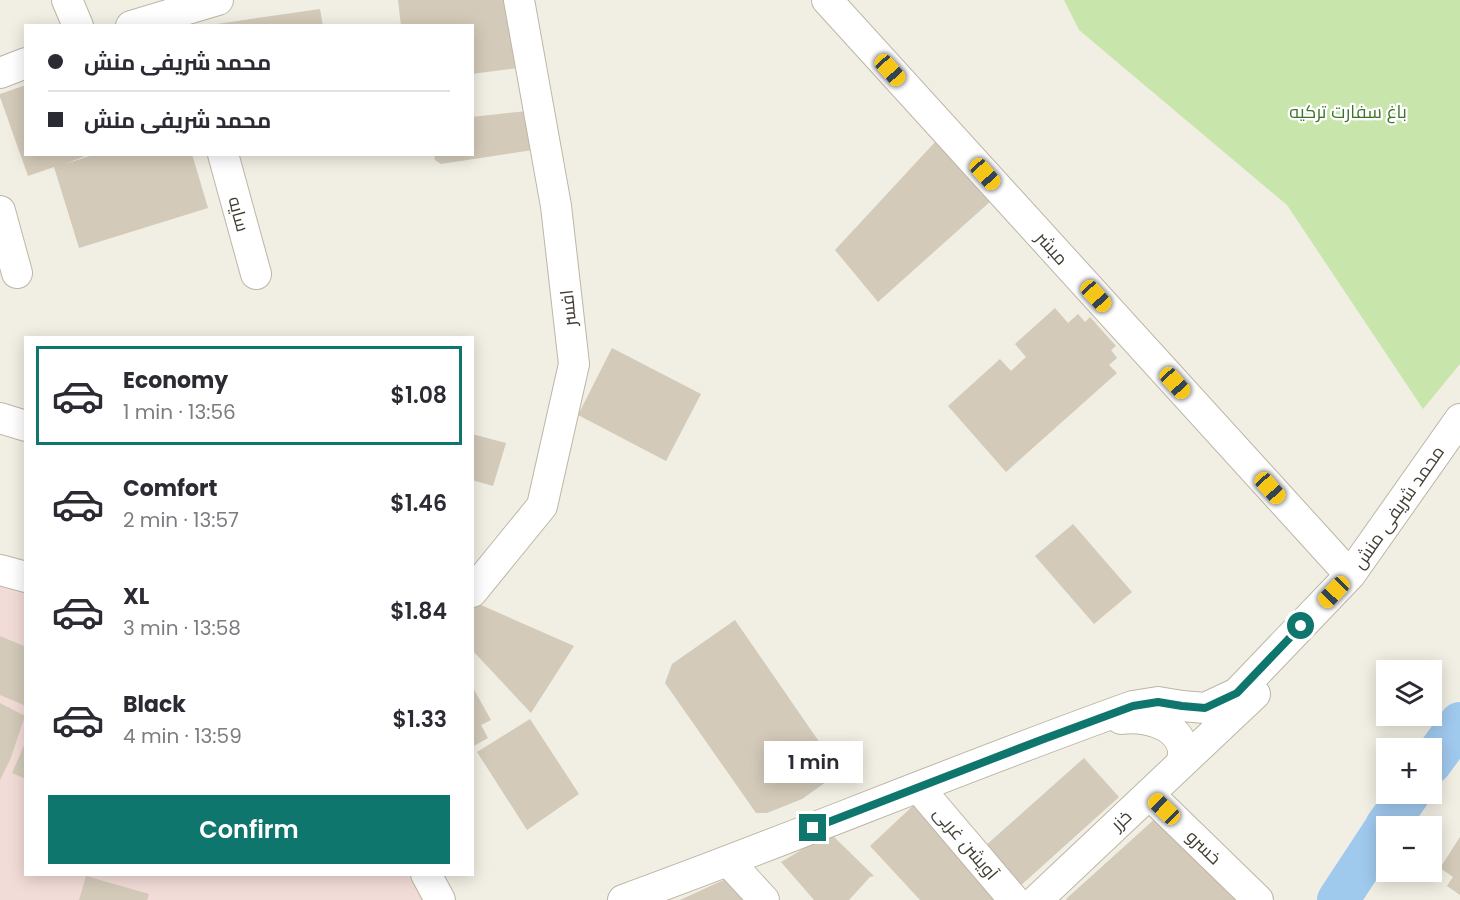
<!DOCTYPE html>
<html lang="en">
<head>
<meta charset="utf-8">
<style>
	body { margin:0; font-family:Poppins,Cairo,sans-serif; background:#f7f7f7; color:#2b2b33; height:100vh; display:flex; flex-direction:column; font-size:22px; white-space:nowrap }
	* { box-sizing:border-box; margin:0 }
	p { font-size:20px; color:#7c7c81 }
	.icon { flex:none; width:33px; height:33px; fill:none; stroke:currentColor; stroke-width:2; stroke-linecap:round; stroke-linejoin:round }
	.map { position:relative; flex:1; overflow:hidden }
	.panel { position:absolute; left:24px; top:336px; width:450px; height:540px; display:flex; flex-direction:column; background:#fff; border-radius:0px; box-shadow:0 3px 15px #0003 }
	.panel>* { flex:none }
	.top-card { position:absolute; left:24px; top:24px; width:450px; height:132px; border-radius:0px; box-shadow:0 3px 15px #0003; display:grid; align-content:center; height:132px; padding:0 24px; background:#fff }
	.buttons { position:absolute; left:1376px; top:660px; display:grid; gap:12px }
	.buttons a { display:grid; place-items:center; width:66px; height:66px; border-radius:0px; background:#fff; box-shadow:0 3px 15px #0003; font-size:30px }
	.end { position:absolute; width:27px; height:27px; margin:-14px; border:8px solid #0f766e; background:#fff; box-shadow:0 0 0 3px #fff }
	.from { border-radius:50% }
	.bubble { position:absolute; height:42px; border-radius:0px; background:#fff; box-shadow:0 3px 15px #0003; font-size:20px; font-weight:600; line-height:42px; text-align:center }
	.car { position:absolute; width:18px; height:36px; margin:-18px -9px; border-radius:8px; box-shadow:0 0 4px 2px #0007; background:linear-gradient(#f5c518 24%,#345 0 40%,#f5c518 0 76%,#345 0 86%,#f5c518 0) }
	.top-card b { display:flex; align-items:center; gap:21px; height:57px; font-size:22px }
	.top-card b+b { border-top:2px solid #e1e1e2 }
	.top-card i { width:15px; height:15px; background:#2b2b33 }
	ul { padding:10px 0 0; list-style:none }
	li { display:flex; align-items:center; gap:18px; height:99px; margin:0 12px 9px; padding:0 12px; border:3px solid transparent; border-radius:0px }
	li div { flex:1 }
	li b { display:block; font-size:22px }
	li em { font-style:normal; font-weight:600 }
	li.on { border-color:#0f766e }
	li>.icon { width:54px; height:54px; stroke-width:1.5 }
	.primary-button { display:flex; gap:12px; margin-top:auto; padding:12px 24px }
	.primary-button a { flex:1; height:69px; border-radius:0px; background:#0f766e; color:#fff; font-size:24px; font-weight:600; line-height:69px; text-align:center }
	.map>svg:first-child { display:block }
	.medical { fill:#f2dcd7 }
	.green { fill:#c8e6ac }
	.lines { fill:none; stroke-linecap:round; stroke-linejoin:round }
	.river { stroke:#a0c9ee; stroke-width:42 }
	.building { fill:#d3cab9 }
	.minor-casing { stroke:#bdb6a6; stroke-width:32 }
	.minor { stroke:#fff; stroke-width:30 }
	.route { stroke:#0f766e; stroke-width:8 }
	.labels { text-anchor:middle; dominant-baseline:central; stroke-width:4.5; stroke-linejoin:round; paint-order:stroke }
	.park-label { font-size:18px; fill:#407329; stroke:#fff }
	.street-label { font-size:18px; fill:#433e34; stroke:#fff }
</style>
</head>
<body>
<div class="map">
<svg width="1460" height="900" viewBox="0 0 1460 900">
	<rect width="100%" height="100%" fill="#f1eee3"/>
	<path class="medical" d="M0,585L25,592L26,874L413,875L427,900H0Z"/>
	<path class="green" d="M1064,0H1460V364L1423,409L1287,205L1079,30Z"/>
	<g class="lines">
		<path class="river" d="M1431,763L1460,723
			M1386,826L1409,794
			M1338,900L1386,827"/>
	</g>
	<path class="building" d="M398,0H505L518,68L472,74V26H401Z
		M320,9L323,26H217V24Z
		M26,85V154H90L65,164L96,154H192L208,208L79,248L54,167L28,176L0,97V94Z
		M527,111L533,150L441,164L435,160L434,154H472V117Z
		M936,141L992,200L878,302L835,250Z
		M1055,308L1068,323L1078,314L1085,322L1090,317L1116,346L1111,350L1117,358L1109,365L1117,373L1006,472L948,406L1000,359L1011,371L1026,357L1015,344Z
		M612,348L701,394L666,461L578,415Z
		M472,434L506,443L493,486L472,480Z
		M1073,524L1132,592L1094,624L1035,556Z
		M474,602L574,646L531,713L472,650V603Z
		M735,620L840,772L802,799L767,813H756L665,683L672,664Z
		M0,636L26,647V706L0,695Z
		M472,686L491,720L481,725L488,738L472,747Z
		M0,703L25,716L10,760L0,780Z
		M530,719L579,794L527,830L477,752Z
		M26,741V779L12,773Z
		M1084,758L1119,797L1019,887L984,847Z
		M917,802L1008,900H920L870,846Z
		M1158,816L1240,900H1067L1066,899Z
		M830,833L874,876L870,877L849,900H814L781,862Z
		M1460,837V895L1447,886L1453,877L1440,868Z
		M86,876L149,894L147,900H79Z
		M728,878L751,900H680Z"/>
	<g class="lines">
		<defs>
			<path id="minor" d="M67,0L78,26
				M827,0L1350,575
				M131,26L218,0
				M0,73L26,63
				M223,154L256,274
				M0,211L17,273
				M0,418L26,426
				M0,570L26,577
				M472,592L542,506L574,364L556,206L519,0
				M1121,719C1143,716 1178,723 1183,749C1184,753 1182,759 1181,764
				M918,787L1014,900
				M1149,794L1258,900
				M729,862L764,900
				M426,874L440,900
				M623,900C794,838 962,767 1133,706L1158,702L1182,706L1205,708L1237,693L1350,575L1460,419
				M1037,900L1255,694"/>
		</defs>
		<use href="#minor" class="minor-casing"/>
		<use href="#minor" class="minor"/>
	</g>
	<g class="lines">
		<path class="route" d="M813,828L1041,740L1133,706L1158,702L1182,706L1205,708L1237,693L1301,626"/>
	</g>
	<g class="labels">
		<g class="park-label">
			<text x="1348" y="111">باغ سفارت ترکیه</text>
		</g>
		<g class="street-label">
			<text transform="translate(239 214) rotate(75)">سایه</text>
			<text transform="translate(1052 248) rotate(48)">مبشر</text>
			<text transform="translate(568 308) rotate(-96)">افسر</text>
			<text transform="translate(1398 507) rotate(-55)">محمد شریفی منش</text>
			<text transform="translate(1121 820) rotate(-43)">خزر</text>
			<text transform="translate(966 843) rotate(50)">آویشن غربی</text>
			<text transform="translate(1204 847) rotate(44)">خسرو</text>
		</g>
	</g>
</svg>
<div class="buttons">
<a><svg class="icon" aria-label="layers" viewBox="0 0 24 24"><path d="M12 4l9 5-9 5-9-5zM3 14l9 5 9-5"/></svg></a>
<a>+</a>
<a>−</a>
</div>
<i class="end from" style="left:1301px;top:626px"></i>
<i class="end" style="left:813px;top:828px"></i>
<div class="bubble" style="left:764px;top:741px;width:99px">1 min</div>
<i class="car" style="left:890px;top:70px;rotate:138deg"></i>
<i class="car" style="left:985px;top:174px;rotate:138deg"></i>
<i class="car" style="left:1096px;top:296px;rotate:138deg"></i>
<i class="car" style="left:1175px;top:383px;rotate:138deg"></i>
<i class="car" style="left:1270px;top:488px;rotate:138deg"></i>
<i class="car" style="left:1334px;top:592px;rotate:224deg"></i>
<i class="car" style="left:1164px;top:809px;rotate:314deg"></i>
<div class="top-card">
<b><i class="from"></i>محمد شریفی منش</b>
<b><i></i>محمد شریفی منش</b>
</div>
<section class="panel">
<ul>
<li class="on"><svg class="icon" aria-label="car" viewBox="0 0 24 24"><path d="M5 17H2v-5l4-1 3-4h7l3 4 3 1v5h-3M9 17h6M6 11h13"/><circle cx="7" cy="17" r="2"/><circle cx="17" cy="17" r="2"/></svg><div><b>Economy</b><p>1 min · 13:56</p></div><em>$1.08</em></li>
<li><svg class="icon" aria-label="car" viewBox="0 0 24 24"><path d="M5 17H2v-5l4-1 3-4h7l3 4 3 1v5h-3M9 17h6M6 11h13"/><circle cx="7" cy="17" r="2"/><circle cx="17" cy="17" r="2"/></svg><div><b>Comfort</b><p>2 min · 13:57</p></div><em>$1.46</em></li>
<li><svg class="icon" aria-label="car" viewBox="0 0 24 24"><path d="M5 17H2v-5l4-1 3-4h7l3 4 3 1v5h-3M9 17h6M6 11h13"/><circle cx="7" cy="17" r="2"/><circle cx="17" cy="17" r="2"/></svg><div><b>XL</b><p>3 min · 13:58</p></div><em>$1.84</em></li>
<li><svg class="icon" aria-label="car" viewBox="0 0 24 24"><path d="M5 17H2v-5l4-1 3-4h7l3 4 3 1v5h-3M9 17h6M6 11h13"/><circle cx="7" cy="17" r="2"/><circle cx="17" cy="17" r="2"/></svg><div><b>Black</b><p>4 min · 13:59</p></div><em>$1.33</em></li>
</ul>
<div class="primary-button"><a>Confirm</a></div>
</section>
</div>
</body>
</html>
